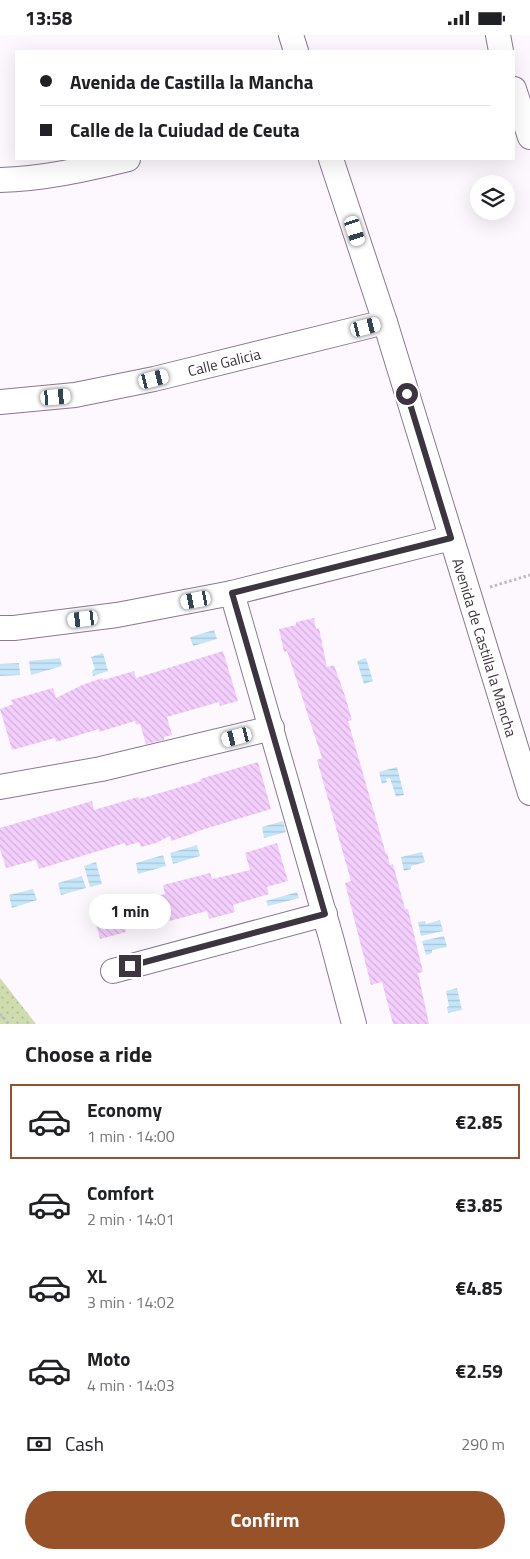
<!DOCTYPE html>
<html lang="en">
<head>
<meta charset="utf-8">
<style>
	body { margin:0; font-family:"Titillium Web",sans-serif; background:#f2f2f2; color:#202124; height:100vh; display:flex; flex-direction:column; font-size:19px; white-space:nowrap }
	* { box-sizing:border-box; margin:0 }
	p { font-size:16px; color:#757577 }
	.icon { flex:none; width:28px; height:28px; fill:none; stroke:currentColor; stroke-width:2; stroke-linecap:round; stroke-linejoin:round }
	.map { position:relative; height:989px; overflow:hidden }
	.panel { display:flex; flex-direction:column; background:#fff; flex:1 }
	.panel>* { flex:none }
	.guide { position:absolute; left:15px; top:15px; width:500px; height:110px; border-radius:0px; box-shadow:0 5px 20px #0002; display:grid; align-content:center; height:110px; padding:0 25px; background:#fff }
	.fabs { position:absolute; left:470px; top:140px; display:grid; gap:10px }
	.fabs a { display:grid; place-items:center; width:45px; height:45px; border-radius:50%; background:#fff; box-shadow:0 5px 20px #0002; font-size:25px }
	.end { position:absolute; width:22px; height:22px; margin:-11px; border:6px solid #3c343f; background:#fff; box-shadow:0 0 0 2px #fff }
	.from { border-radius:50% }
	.bubble { position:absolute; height:35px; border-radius:18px; background:#fff; box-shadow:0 5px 20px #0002; font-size:16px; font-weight:700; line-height:35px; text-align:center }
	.car { position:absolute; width:15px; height:30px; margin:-15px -8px; border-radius:6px; box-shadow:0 0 4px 1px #0007; background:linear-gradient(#fff 24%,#345 0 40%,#fff 0 76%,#345 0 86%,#fff 0) }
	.guide b { display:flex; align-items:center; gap:18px; height:48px; font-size:19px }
	.guide b+b { border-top:1px solid #e0e0e0 }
	.guide i { width:12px; height:12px; background:#202124 }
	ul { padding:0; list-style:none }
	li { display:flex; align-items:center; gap:15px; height:75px; margin:0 10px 8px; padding:0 15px; border:2px solid transparent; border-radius:0px }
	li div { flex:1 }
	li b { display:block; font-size:19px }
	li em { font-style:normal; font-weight:700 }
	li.on { border-color:#985229 }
	li>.icon { width:45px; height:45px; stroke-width:1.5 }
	h2 { padding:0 25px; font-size:22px; line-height:60px }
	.pay { display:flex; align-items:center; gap:12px; height:55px; padding:0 25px; font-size:19px }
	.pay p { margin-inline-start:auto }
	.button { display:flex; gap:10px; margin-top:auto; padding:10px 25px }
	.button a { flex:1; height:58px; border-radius:30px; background:#985229; color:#fff; font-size:20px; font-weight:700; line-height:58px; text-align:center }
	.status { display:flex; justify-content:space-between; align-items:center; height:35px; padding:0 25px; background:#fff; direction:ltr }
	.status svg { height:14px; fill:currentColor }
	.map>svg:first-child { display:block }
	.park { fill:url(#park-dots) }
	.water { fill:url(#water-rules) }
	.building { fill:url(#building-back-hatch) }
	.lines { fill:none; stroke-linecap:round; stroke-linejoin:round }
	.street-casing { stroke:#8b7890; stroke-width:26 }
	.path { stroke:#c1bcc3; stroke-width:3; stroke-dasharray:2.5 2.5; stroke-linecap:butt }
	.street { stroke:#fff; stroke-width:24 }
	.route { stroke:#3c343f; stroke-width:6 }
	.labels { text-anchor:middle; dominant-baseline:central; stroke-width:4.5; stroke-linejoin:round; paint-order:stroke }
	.street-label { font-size:15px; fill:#3c343f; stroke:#fff }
</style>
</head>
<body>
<div class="status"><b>13:58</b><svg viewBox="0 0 49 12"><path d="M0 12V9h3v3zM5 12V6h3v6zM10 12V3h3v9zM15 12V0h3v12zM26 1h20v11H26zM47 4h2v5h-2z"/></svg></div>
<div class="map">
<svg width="530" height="989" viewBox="0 0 530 989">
	<defs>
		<pattern id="park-dots" width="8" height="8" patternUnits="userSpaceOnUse" patternTransform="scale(1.25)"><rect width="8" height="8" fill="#cedcae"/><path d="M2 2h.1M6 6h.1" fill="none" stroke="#b2bd97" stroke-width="1.8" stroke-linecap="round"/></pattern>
		<pattern id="water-rules" width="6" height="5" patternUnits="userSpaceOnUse" patternTransform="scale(1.25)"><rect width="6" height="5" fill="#c5e5f9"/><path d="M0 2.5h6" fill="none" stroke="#aac5d6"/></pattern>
		<pattern id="building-back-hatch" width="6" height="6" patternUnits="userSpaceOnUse" patternTransform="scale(1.25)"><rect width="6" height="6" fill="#f4cffd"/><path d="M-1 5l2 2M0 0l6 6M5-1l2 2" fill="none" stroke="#d2b2da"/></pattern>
	</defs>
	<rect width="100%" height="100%" fill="#fcf8fd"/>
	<path class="park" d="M0,943L36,989H0Z"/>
	<path class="water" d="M214,595L217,604L193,611L190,602Z
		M103,618L108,636L93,641L92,636L95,634L91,622Z
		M60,623L62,631L31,640L29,626Z
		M366,623L373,646L364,649L357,626Z
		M19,628L20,640L0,641V629Z
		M397,732L404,760L396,762L390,743L386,744L387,747L382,749L379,737Z
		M283,786L286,797L264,803L262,792Z
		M197,810L200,821L173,829L170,818Z
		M422,817L425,827L411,831V834L404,836L401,822Z
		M163,820L166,831L138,839L136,828Z
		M96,827L102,849L90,852L84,831Z
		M82,841L86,853L61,860L58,848Z
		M33,854L37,865L12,873L9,860Z
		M297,857L299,863L268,871L266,866Z
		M440,885L443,896L421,901L418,887L425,886L426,889Z
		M444,901L447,912L432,915V918L426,920L422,906Z
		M457,953L462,975L448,978L447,972L449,971L446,956Z"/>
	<path class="building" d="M314,583L316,594L319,593L327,632L334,630L344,658L352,685L348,686L386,819L387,818L390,830L393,829L405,874H408L423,937L418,938L429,989H393L382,947L371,950L345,848L351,846L317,725L322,723L287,616L284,617L279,594L296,590V587Z
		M223,616L238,666L220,671L219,667L167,682L172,700L164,702V705L146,709L140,689L136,690L135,686L99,697V694L56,707L55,703L12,715L0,674L13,669L11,665L53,653L56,663L82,650L102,643L103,645L134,636L136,643Z
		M258,727L271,774L195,797V798L171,806L170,801L156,808L141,812L139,807L126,811L125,808L39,834L36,825L6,833L0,814V793L92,766L94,775L138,762L139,764L201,746L200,744Z
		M277,808L288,846L267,852L269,859L233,870L235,877L209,884L207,876L162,888L161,883H159L153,862L165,859L163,850L210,838L212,844L250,835L245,818Z
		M107,864L109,874L121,871L127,892H125L126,897L100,904L91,869Z"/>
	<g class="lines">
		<defs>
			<g id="street">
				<path d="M291,0L296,16"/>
				<path d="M498,0L501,16"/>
				<path d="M514,54L530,102"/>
				<path id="s1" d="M331,124L385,287L530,758"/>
				<path d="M0,145C43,144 87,134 128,124"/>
				<path id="s2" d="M0,367L75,360L154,344L385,287"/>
				<path d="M232,558L332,906L354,989"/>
				<path d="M0,593H14L117,580L232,558L451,503"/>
				<path d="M0,752L101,734L272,693"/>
				<path d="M113,936L325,879"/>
			</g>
		</defs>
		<use href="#street" class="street-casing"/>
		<path class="path" d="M490,552L530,540
			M0,979L9,989"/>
		<use href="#street" class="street"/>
	</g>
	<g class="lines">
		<path class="route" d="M130,931L325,879L232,558L451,503L407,359"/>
	</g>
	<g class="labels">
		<g class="street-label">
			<text stroke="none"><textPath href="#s2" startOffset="228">Calle Galicia</textPath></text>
			<text stroke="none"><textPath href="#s1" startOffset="512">Avenida de Castilla la Mancha</textPath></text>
		</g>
	</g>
</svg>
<div class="fabs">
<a><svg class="icon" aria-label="layers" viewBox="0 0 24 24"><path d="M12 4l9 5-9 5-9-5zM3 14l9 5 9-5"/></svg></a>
</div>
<i class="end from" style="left:407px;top:359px"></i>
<i class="end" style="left:130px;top:931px"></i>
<div class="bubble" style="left:89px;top:859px;width:82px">1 min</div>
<i class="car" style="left:355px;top:196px;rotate:162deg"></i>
<i class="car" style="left:366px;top:292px;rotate:76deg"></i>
<i class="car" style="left:154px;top:344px;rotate:76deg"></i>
<i class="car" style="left:56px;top:362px;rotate:85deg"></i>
<i class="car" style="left:196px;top:565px;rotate:259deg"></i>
<i class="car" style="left:83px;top:584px;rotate:263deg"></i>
<i class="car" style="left:237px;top:702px;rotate:256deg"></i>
<div class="guide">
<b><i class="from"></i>Avenida de Castilla la Mancha</b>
<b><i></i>Calle de la Cuiudad de Ceuta</b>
</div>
</div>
<section class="panel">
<h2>Choose a ride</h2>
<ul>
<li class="on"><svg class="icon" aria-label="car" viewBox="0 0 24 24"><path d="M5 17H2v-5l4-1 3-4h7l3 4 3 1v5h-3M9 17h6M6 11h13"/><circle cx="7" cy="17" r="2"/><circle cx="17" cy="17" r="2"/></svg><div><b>Economy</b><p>1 min · 14:00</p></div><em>€2.85</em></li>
<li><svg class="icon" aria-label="car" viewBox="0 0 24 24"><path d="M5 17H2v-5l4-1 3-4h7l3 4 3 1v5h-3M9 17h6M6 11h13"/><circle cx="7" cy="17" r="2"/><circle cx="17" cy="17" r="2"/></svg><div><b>Comfort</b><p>2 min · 14:01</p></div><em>€3.85</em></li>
<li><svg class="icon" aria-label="car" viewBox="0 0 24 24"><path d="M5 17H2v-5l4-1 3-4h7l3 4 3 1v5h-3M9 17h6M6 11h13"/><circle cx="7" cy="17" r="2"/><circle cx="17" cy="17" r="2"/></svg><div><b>XL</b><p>3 min · 14:02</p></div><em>€4.85</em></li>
<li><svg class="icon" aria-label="car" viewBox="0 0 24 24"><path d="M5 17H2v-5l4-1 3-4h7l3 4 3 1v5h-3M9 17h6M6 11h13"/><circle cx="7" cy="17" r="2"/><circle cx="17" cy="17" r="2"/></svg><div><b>Moto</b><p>4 min · 14:03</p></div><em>€2.59</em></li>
</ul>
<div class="pay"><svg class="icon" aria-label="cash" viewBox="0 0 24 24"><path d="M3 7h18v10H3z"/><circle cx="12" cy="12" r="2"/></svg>Cash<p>290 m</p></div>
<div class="button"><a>Confirm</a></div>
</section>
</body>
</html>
